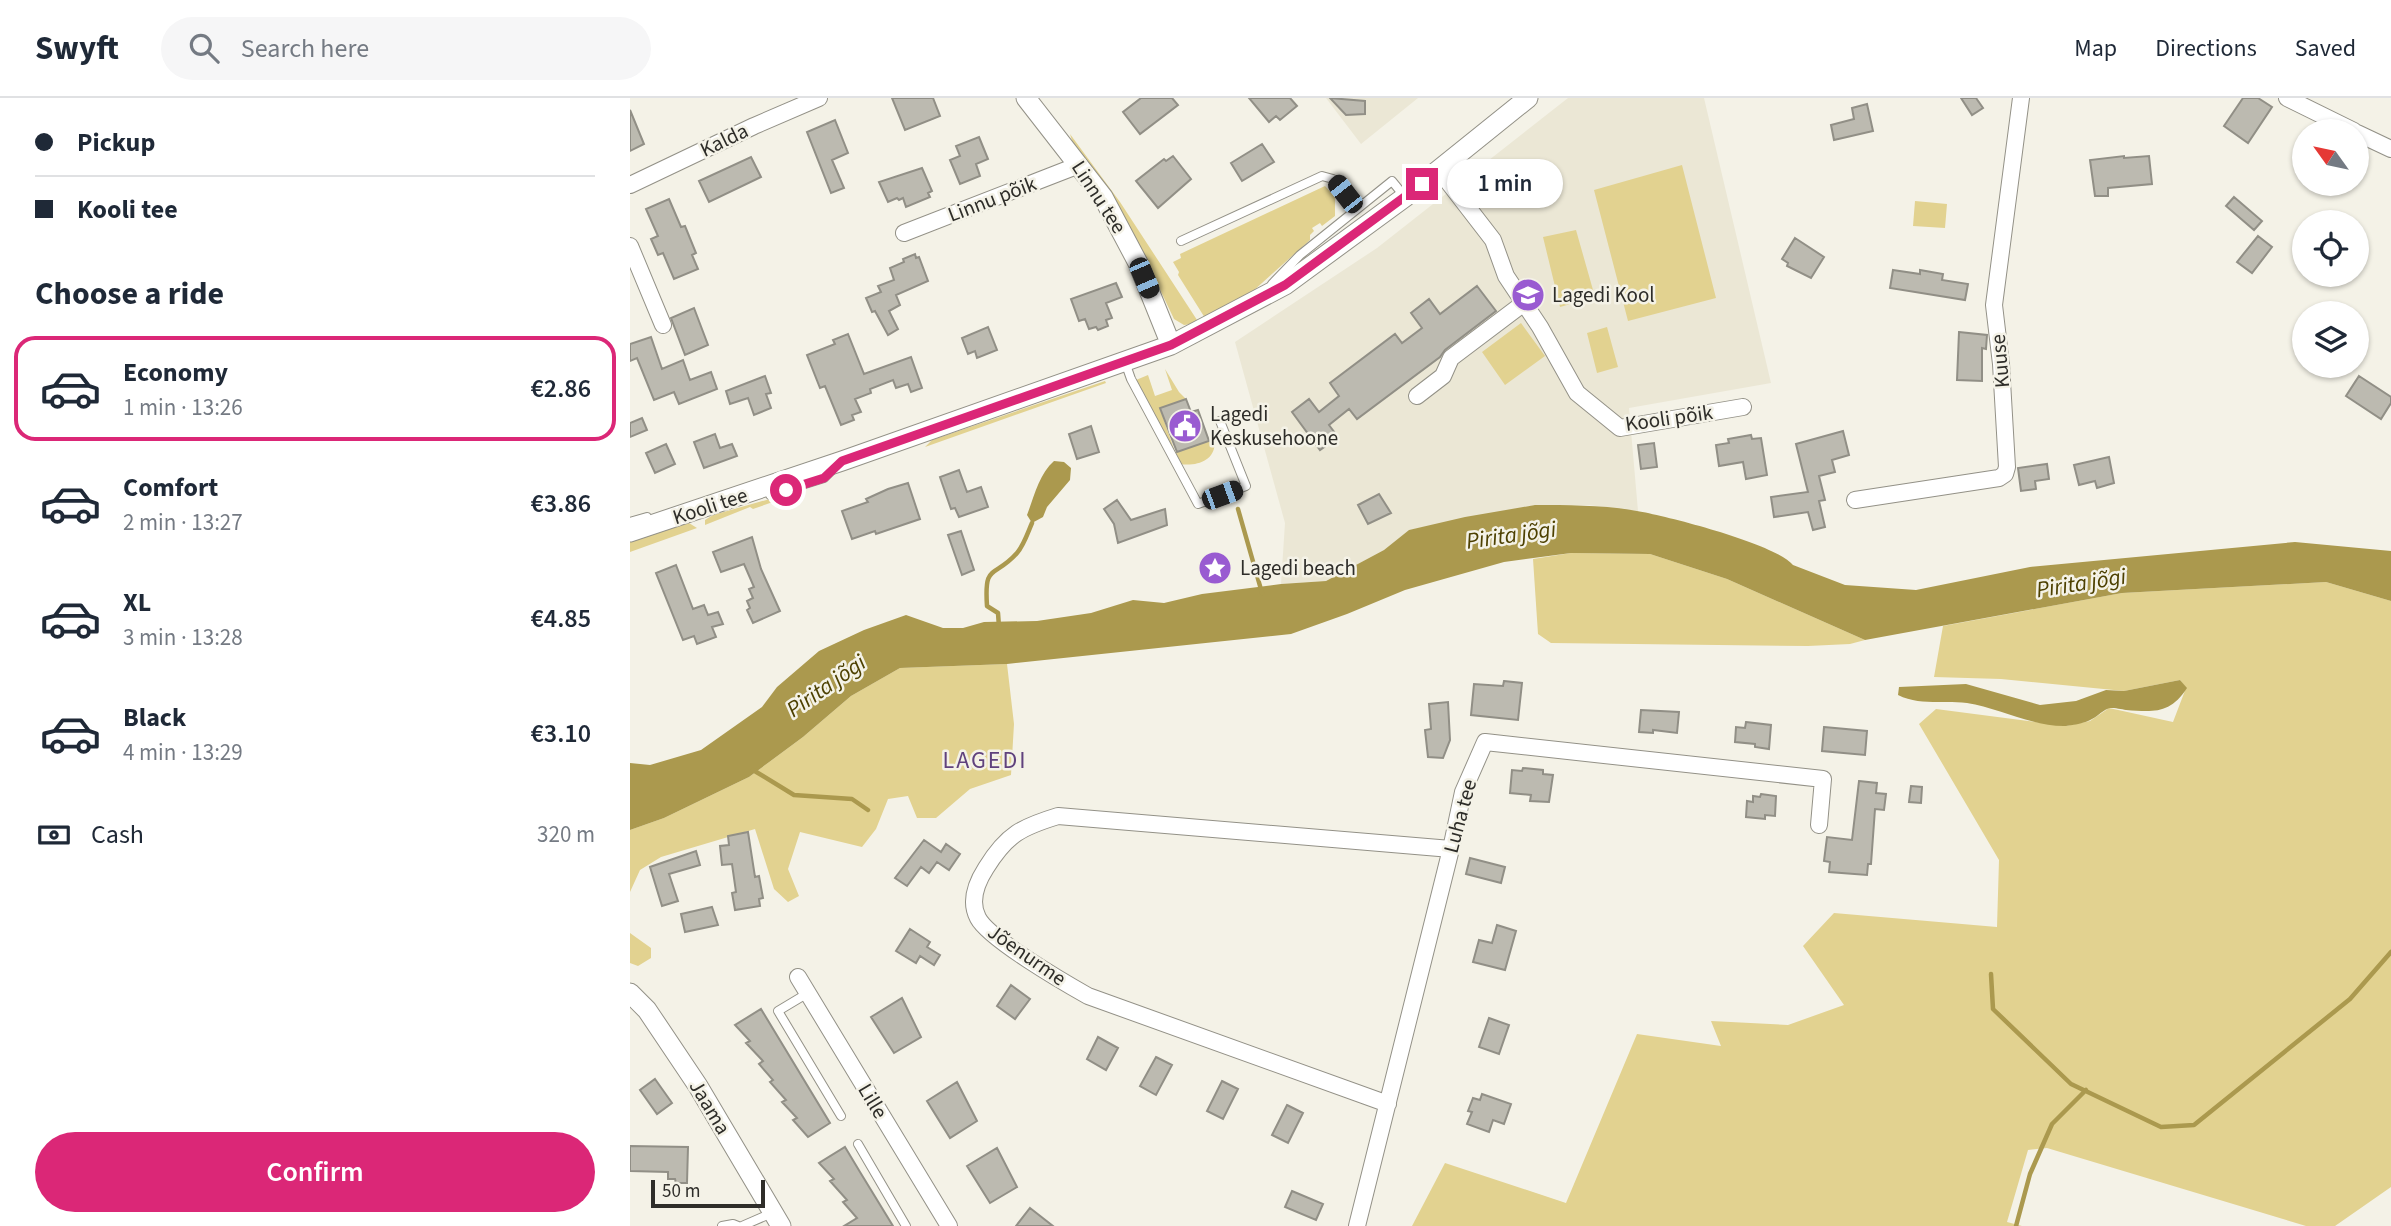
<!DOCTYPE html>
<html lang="en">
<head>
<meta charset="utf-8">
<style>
	body { margin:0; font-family:"Source Sans 3",sans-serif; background:#f6f6f7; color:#1f2937; height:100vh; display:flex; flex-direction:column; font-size:26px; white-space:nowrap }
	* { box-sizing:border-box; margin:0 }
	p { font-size:23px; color:#747a83 }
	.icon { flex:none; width:38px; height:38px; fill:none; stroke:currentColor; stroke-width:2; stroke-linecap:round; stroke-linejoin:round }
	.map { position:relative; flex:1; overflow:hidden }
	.drawer { display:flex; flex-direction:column; background:#fff; width:630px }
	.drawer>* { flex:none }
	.banner { display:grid; align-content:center; height:154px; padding:0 35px; background:#fff }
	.needle { width:46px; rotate:303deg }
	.tools { position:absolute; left:1662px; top:21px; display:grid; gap:14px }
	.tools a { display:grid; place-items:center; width:77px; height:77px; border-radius:50%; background:#fff; box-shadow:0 2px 5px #0004; font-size:35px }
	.scale { position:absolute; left:21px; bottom:18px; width:114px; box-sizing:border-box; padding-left:7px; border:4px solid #2e2d29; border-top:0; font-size:19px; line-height:24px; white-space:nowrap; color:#2e2d29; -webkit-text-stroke:5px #f4f2e7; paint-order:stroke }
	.end { position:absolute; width:32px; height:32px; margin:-16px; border:9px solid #db2777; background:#fff; box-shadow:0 0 0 4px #fff }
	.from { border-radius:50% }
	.bubble { position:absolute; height:49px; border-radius:24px; background:#fff; box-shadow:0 2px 5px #0004; font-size:23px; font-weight:600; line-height:49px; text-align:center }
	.car { position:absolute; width:21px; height:42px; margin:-21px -10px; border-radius:9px; box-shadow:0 0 5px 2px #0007; background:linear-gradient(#222 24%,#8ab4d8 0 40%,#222 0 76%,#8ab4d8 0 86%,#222 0) }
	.banner b { display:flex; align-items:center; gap:24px; height:66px; font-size:26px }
	.banner b+b { border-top:2px solid #e0e1e3 }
	.banner i { width:18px; height:18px; background:#1f2937 }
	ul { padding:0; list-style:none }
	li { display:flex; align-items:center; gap:21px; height:105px; margin:0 14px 10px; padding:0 21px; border:4px solid transparent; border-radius:21px }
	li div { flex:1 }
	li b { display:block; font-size:26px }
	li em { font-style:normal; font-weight:600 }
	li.active { border-color:#db2777 }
	li>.icon { width:63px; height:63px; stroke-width:1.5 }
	h2 { padding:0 35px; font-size:32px; line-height:84px }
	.pay { display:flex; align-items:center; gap:18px; height:77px; padding:0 35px; font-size:26px }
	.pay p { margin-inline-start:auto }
	.button { display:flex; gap:14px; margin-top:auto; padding:14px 35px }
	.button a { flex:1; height:80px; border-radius:42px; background:#db2777; color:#fff; font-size:28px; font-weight:600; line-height:80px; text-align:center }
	header { display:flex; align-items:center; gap:42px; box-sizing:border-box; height:98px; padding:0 35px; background:#fff; border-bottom:2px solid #e0e1e3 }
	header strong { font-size:33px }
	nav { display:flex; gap:38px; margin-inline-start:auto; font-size:24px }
	.search { width:490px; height:63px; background:#f6f6f7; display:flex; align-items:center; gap:18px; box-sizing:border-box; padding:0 24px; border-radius:38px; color:#747a83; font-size:26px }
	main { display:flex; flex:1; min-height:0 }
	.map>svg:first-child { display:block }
	.built { fill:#ebe7d5 }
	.green { fill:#e2d290 }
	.water { fill:#ab994e }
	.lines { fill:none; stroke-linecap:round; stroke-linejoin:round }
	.stream { stroke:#ab994e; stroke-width:4.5 }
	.building { fill:#bcbab0; stroke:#918f86; stroke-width:2 }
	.service-casing { stroke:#939187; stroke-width:10 }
	.minor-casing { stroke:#939187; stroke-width:18 }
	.tertiary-casing { stroke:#939187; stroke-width:21 }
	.service { stroke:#fff; stroke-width:8 }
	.minor { stroke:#fff; stroke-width:16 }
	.tertiary { stroke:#fff; stroke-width:19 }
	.route { stroke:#db2777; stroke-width:9 }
	.labels { text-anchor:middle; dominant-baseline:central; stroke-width:5; stroke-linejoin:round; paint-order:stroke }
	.street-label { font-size:21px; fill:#2e2d29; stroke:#f4f2e7 }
	.poi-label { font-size:21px; fill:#2e2d29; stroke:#f4f2e7; text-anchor:start }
	.water-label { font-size:23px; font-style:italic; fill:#4d4000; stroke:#f4f2e7 }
	.quarter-label { font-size:24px; letter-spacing:2px; fill:#60427d; stroke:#f4f2e7 }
</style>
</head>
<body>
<header>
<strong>Swyft</strong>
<div class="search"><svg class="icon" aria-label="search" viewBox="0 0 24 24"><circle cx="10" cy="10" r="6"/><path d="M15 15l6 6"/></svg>Search here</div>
<nav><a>Map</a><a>Directions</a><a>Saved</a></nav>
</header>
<main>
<section class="drawer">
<div class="banner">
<b><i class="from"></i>Pickup</b>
<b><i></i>Kooli tee</b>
</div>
<h2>Choose a ride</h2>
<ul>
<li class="active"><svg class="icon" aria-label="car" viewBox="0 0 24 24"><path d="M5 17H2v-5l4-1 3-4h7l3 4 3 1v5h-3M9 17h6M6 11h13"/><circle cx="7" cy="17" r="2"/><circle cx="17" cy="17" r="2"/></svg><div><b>Economy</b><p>1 min · 13:26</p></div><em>€2.86</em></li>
<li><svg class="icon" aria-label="car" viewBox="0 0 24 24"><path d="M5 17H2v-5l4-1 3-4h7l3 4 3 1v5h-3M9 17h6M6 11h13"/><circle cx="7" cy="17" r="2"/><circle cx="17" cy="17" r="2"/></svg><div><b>Comfort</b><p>2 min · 13:27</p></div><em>€3.86</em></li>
<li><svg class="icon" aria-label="car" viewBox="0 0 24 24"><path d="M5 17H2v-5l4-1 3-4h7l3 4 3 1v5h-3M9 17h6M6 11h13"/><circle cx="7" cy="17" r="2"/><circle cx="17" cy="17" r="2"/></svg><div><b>XL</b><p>3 min · 13:28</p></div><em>€4.85</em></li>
<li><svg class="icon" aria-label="car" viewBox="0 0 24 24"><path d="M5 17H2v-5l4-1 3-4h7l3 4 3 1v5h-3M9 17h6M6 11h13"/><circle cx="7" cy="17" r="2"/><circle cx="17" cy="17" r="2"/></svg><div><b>Black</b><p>4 min · 13:29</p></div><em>€3.10</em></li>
</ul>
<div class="pay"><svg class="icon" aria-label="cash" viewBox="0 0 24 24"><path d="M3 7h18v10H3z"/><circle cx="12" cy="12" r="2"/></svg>Cash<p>320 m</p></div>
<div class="button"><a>Confirm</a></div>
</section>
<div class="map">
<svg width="1761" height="1128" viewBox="0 0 1761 1128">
	<rect width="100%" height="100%" fill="#f4f2e7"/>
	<path class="built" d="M696,0H788L731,46Z
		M938,0H1074L1141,285L999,310L1008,413L958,407H905L779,432L754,452L696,483L651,486L655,425L605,244L747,150Z"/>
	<path class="green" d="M440,36L490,104L569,225L554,227L544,221L504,137L443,46Z
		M1052,67L1086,200L998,223L964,92Z
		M695,88L705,99V118L692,128L690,125L682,130L684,133L680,137V142L622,194L575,220L548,177L549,174L543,164L551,160L550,156Z
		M1285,103L1317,106L1315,130L1283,128Z
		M946,132L965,199L930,209L913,139Z
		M891,225L915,258L875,287L852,254Z
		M977,229L988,269L967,275L957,235Z
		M535,271L549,294L556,301L530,311L545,354L584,341C588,361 568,369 550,366L531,334L506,282L518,277L525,298L542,292Z
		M475,283L476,285L295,349L302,342Z
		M168,393L169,395L123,411L120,409L75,427V422L83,417Z
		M59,425L67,430L0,454V444Z
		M941,455L1020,456L1097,481L1235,542L1220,546L1178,548L921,545L908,536L903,461Z
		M1696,484L1761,503V1089L1705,1128H1676L1417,1050L1398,1052L1377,1124L1392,1128H782L815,1065L936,1105L1007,936L1091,948L1081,923L1158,927L1214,907L1173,848L1204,815L1367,829L1369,762L1289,626L1306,611L1436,628L1460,623L1479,610L1543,624L1556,590L1550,582L1494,593L1371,581L1304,579L1313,528L1492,495Z
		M377,566L384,626L381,677L340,691L306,720H287L278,698L258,701L246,731L232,749L170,734L158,771L169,798L158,804L144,791L125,731L31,759L10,772L0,794V732L34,720L119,679L173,639L221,598L270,570Z
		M0,835L21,850V860L8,868L0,865Z"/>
	<path class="water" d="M424,363L434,364L441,370L440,382L417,409L413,419L402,425L397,417C404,399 409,376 424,363Z
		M905,407C939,407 974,407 1007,413C1037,418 1146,446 1163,467L1215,487L1286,492L1400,469L1665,444L1761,453V503L1696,484L1492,495L1235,542L1097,481L1020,456L941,455L874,464L775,492L717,516L661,536L377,566L270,570L221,598L173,639L119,679L34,720L0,732V665L20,667L71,652L132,609L147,589L189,553L234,532L276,517L313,530H333L354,524L407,523L461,515L503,502L534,505L572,496L651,486L696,483L754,452L779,432L835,419Z
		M1550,582L1557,590C1540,616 1524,614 1496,612C1492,611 1485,610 1480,610C1474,611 1468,618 1462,621C1455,625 1444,627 1436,628C1404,629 1369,610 1337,605C1313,602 1290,608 1268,597L1269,589L1336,586L1410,607L1446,603L1476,592L1494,593Z"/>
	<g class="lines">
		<path class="stream" d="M608,411L632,495
			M369,529L368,515L357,508C354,464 364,481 387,455C394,447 398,434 402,425
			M123,672L164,697L222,701L238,712
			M1361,876L1363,911L1441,986L1531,1029L1564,1027L1720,901L1761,854
			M1386,1128L1400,1076L1422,1026L1456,992"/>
	</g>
	<path class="building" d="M262,0H303L310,18L275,32Z
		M511,0H542L548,7L510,36L493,14Z
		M619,0H660L667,8L650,22L646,18L639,24Z
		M700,0L735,3V16L716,17Z
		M1331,0H1346L1353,10L1342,17Z
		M1613,0H1628L1642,9L1618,45L1594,28Z
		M1237,6L1243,33L1204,42L1201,27L1224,21L1222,10Z
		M0,12L14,46L0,53Z
		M205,22L218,55L202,62L214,90L201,95L177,34Z
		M349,39L358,61L346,66L350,78L330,86L320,62L330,58L326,48Z
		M632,46L644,64L612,83L601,65Z
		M543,58L561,81L528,110L506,83L534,61L536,63Z
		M1494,58V60L1519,58L1522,86L1478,90V98H1465L1460,62Z
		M121,59L131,79L79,104L69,83Z
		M292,70L302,93L298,95L300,99L276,109L273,100L269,102L267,100L258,104L249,84Z
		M1604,99L1632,123L1624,132L1596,108Z
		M39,101L51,129L55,128L66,155L62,157L68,171L44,181L33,155L28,157L21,141L28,138L16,111Z
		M1628,138L1642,149L1622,175L1607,164Z
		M1165,140L1194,159L1181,180L1157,168L1158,165L1152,161Z
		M285,156L286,160L289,159L298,183L266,197L270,207L259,213L268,231L258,237L245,213L242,214L236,200L251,194L248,188L264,182L260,170L274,164L273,161Z
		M1263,172L1290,176V172L1313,176L1312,182L1338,186L1335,202L1260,190Z
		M486,185L492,199L476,205L482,220L476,222L478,228L468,232L466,229L459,231L455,221L449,223L441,201Z
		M847,188L866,213L815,252L810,259L727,321L719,311L699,327L708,339L690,352L662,314L679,301L689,314L709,298L700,285L765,236L772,245L792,230L781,215L799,201L810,216Z
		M64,210L78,247L55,257L41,220Z
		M358,229L367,252L347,260L345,253L338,256L332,240Z
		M1329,234L1357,237L1356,251L1352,250V283L1327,282Z
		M218,236L234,276L281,259L292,290L281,294L278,286L266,290L263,282L240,291L241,295L225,301L231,314L222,317L224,322L211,327L195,288L190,290L177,257L205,246L203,242Z
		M21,239L32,271L53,262L60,282L81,274L87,291L49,306L44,294L24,302L7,260L0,263V246Z
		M135,278L141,295L136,296L141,310L124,317L118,300L100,306L96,293Z
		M1729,278L1761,299V305L1751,321L1716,298Z
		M556,301L561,314L568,312L579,343L547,354L530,310Z
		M12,320L17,332L0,339V325Z
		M461,328L469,354L447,361L439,336Z
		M1213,333L1219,357L1202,362L1205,374L1189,378L1195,402L1189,403L1195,429L1183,432L1178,414L1144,419L1141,399L1178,394L1166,346Z
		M85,336L90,350L102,346L107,358L74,370L64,344Z
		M1121,337L1122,341L1131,340L1137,377L1116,381L1113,364L1089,368L1086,347L1099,345L1098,341Z
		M1024,345L1027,369L1011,371L1008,347Z
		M36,346L45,366L25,375L16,355Z
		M1479,359L1484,385L1467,390L1465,383L1449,387L1444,367Z
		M1417,366L1419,381L1405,383L1406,391L1391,393L1388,370Z
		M329,372L337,394L351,389L358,409L329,419L325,410L321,411L310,379Z
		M278,385L290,421L246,436L245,433L222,441L212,413L238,404L236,401L258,391Z
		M749,396L761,415L738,426L728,407Z
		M487,402L501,422L535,411L537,427L488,445L484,426L474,411Z
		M331,433L344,472L332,477L318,437Z
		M122,439L131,471L150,513L123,525L117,512L120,510L117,503L123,500L119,491L124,489L114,466L91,474L83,454Z
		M46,467L63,511L74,507L78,517L88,514L93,526L82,529L86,539L67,546L64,538L53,542L26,475Z
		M874,583L892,585L888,622L841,617L844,586L873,588Z
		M818,604L820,642L813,660L798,659L795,632L801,631L799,606Z
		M1011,612L1049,614L1047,635L1023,632V635L1009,634Z
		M1116,624L1141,627L1139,651L1125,649V646L1105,644L1106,629L1115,630Z
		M1194,629L1237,633L1235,657L1192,653Z
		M893,670L913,672V676L923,677L919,704L900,703L901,697L880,695L882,672L892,673Z
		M1229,683L1247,685L1246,695L1256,696L1254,712L1245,711L1241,766H1238L1237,777L1199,774L1200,764L1194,763L1197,739L1222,742Z
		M1281,688L1292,689L1291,705L1279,704Z
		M1131,696L1146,698L1145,718L1135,717V721L1116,719L1117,703L1123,704V698L1130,699Z
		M118,734L125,779L129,778L133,800L129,801L130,808L105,812L102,795L106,794L102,766L92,767L90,748L99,747L98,738Z
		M294,742L311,754L316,746L330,756L319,772L307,764L299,775L291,769L277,788L265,780Z
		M66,753L70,767L39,776L48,803L32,808L20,769Z
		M840,760L875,769L871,785L836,776Z
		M82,809L88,827L55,834L51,816Z
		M867,827L886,833L875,872L843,864L849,842L862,845Z
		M280,831L300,844L297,849L310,857L304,867L290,858L286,865L266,853Z
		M381,887L400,901L385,921L367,908Z
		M272,900L291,939L264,955L241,919Z
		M131,911L200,1025L178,1039L163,1022L167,1020L152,1004L156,1002L140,984L143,982L129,966L133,963L116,945L120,943L105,927Z
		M859,920L879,927L869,956L849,949Z
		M468,939L488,950L476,972L457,961Z
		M526,959L542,967L526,997L510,988Z
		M25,981L42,1005L27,1016L10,992Z
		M592,983L608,991L593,1021L577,1013Z
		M327,984L347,1023L320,1040L297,1003Z
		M852,996L881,1006L874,1026L863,1022L859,1034L837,1026L842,1014L838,1013L843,1000L850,1002Z
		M657,1007L673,1015L658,1045L642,1037Z
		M0,1048L58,1049L57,1085H46L45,1081H38V1074L0,1073Z
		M215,1049L230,1074L263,1128H214L227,1120L213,1104L217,1102L200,1083L204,1081L189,1065Z
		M367,1050L387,1089L360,1105L337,1068Z
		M662,1093L693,1106L686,1122L655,1109Z
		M400,1110L423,1128H386Z"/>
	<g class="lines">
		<defs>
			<path id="service" d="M551,143L692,78L703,81L727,111
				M642,186L670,157L762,83L775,99
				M495,264L501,281L568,406L616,388L590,323
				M140,397L194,380L202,372
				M0,424L17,419
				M178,895L148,913L211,1018
				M228,1046L276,1128
				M92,1128L103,1126L108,1128
				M112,1128L142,1115"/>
			<path id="minor" d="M1657,0L1724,33
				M1727,35L1761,51
				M809,72L863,142L876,178L910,229L947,295L990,330L1113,309
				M0,87L124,28L189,0
				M274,135L449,67
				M0,148L33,227
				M787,298L813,278L821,260L894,205
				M1225,402L1369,380L1375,376L1377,369L1371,266L1364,207L1391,0
				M168,879L319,1128
				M758,1006L458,898C435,885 359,841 348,820C339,803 347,784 356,770C377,736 392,729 428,718L821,751
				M727,1128L821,751L833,694L855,644L1193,681L1189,727"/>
			<path id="tertiary" d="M396,0L473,99L508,165L541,247
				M0,434L212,363L541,247L655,187L775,99L898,0
				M0,895L17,912L68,988L151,1128"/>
		</defs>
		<use href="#service" class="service-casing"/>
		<use href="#minor" class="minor-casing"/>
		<use href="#tertiary" class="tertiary-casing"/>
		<use href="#service" class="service"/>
		<use href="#minor" class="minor"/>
		<use href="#tertiary" class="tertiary"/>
	</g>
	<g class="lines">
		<path class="route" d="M156,392L194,380L212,363L541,247L655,187L792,86"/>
	</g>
	<defs>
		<symbol id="school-disc" viewBox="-11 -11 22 22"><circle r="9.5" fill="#995bd1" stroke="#f4f2e7"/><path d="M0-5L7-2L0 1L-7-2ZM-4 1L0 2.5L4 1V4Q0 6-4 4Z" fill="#fff"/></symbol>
		<symbol id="civic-disc" viewBox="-11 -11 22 22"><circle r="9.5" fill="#995bd1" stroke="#f4f2e7"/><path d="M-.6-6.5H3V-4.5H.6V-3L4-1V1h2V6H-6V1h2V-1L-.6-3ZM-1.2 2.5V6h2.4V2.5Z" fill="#fff"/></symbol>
		<symbol id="sight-disc" viewBox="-11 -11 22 22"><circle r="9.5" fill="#995bd1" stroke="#f4f2e7"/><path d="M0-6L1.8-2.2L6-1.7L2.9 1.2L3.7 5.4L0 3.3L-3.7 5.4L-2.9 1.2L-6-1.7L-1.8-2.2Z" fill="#fff"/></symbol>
	</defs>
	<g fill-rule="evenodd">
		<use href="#school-disc" x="879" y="178" width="38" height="38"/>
		<use href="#civic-disc" x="536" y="309" width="38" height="38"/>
		<use href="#sight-disc" x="566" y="451" width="38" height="38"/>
	</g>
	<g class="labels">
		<g class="street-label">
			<text transform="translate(94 42) rotate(-26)">Kalda</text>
			<text transform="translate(469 99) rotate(57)">Linnu tee</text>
			<text transform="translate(362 101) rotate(-21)">Linnu põik</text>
			<text transform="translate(1370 263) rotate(-95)">Kuuse</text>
			<text transform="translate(1039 320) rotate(-8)">Kooli põik</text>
			<text transform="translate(80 408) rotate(-18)">Kooli tee</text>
			<text transform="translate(830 718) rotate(-75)">Luha tee</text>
			<text transform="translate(397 857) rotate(35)">Jõenurme</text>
			<text transform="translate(243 1003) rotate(59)">Lille</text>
			<text transform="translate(80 1009) rotate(59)">Jaama</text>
		</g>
		<g class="poi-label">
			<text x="922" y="197">Lagedi Kool</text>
			<text x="580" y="316">Lagedi<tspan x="580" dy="24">Keskusehoone</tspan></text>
			<text x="610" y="470">Lagedi beach</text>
		</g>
		<g class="water-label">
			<text transform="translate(881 437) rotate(-8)">Pirita jõgi</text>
			<text transform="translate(1451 485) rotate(-9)">Pirita jõgi</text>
			<text transform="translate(196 588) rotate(-35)">Pirita jõgi</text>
		</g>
		<g class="quarter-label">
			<text x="355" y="662">LAGEDI</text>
		</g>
	</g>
</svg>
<div class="tools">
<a><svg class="needle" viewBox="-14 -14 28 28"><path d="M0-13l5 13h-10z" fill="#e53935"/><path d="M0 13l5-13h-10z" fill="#747a83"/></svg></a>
<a><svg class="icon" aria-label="locate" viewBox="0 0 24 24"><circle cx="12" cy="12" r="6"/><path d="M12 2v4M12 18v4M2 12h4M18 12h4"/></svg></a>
<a><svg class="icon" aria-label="layers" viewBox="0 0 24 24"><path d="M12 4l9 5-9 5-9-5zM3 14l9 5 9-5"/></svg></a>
</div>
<div class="scale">50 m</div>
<i class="end from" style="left:156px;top:392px"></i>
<i class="end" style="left:792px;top:86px"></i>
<div class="bubble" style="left:817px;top:61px;width:116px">1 min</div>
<i class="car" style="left:715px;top:96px;rotate:322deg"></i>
<i class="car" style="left:514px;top:180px;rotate:157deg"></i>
<i class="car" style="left:592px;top:397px;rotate:70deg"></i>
</div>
</main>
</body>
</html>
